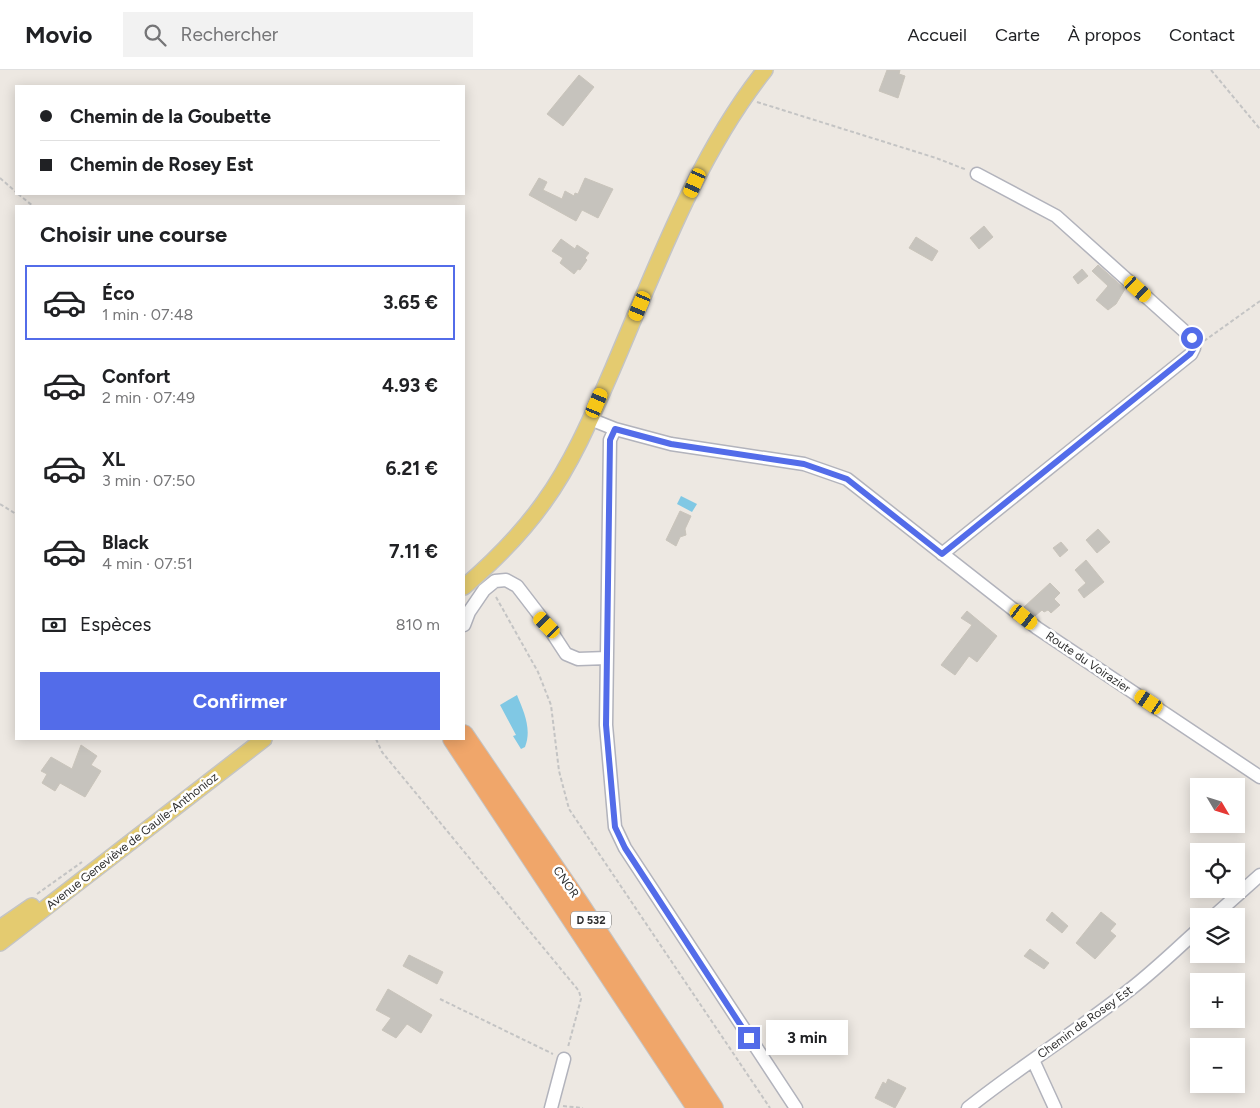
<!DOCTYPE html>
<html lang="fr">
<head>
<meta charset="utf-8">
<style>
	body { margin:0; font-family:Figtree,sans-serif; background:#f2f2f2; color:#202124; height:100vh; display:flex; flex-direction:column; font-size:19px; white-space:nowrap }
	* { box-sizing:border-box; margin:0 }
	p { font-size:16px; color:#757577 }
	.icon { flex:none; width:28px; height:28px; fill:none; stroke:currentColor; stroke-width:2; stroke-linecap:round; stroke-linejoin:round }
	.map { position:relative; flex:1; overflow:hidden }
	.side { position:absolute; left:15px; top:135px; width:450px; height:535px; display:flex; flex-direction:column; background:#fff; border-radius:0px; box-shadow:0 2px 12px #0003 }
	.side>* { flex:none }
	.banner { position:absolute; left:15px; top:15px; width:450px; height:110px; border-radius:0px; box-shadow:0 2px 12px #0003; display:grid; align-content:center; height:110px; padding:0 25px; background:#fff }
	.needle { width:32px; rotate:128deg }
	.buttons { position:absolute; left:1190px; top:708px; display:grid; gap:10px }
	.buttons a { display:grid; place-items:center; width:55px; height:55px; border-radius:0px; background:#fff; box-shadow:0 2px 12px #0003; font-size:25px }
	.end { position:absolute; width:22px; height:22px; margin:-11px; border:6px solid #536ce9; background:#fff; box-shadow:0 0 0 2px #fff }
	.from { border-radius:50% }
	.bubble { position:absolute; height:35px; border-radius:0px; background:#fff; box-shadow:0 2px 12px #0003; font-size:16px; font-weight:700; line-height:35px; text-align:center }
	.car { position:absolute; width:15px; height:30px; margin:-15px -8px; border-radius:6px; box-shadow:0 0 4px 1px #0007; background:linear-gradient(#f5c518 24%,#345 0 40%,#f5c518 0 76%,#345 0 86%,#f5c518 0) }
	.banner b { display:flex; align-items:center; gap:18px; height:48px; font-size:19px }
	.banner b+b { border-top:1px solid #e0e0e0 }
	.banner i { width:12px; height:12px; background:#202124 }
	ul { padding:0; list-style:none }
	li { display:flex; align-items:center; gap:15px; height:75px; margin:0 10px 8px; padding:0 15px; border:2px solid transparent; border-radius:0px }
	li div { flex:1 }
	li b { display:block; font-size:19px }
	li em { font-style:normal; font-weight:700 }
	li.current { border-color:#536ce9 }
	li>.icon { width:45px; height:45px; stroke-width:1.5 }
	h2 { padding:0 25px; font-size:22px; line-height:60px }
	.pay { display:flex; align-items:center; gap:12px; height:55px; padding:0 25px; font-size:19px }
	.pay p { margin-inline-start:auto }
	.button { display:flex; gap:10px; margin-top:auto; padding:10px 25px }
	.button a { flex:1; height:58px; border-radius:0px; background:#536ce9; color:#fff; font-size:20px; font-weight:700; line-height:58px; text-align:center }
	header { display:flex; align-items:center; gap:30px; box-sizing:border-box; height:70px; padding:0 25px; background:#fff; border-bottom:1px solid #e0e0e0 }
	header strong { font-size:24px }
	nav { display:flex; gap:28px; margin-inline-start:auto; font-size:18px }
	.search { width:350px; height:45px; background:#f2f2f2; display:flex; align-items:center; gap:12px; box-sizing:border-box; padding:0 18px; border-radius:0px; color:#757577; font-size:19px }
	.map>svg:first-child { display:block }
	.water { fill:#80c8e4 }
	.building { fill:#c6c3bd; stroke:#c9c4bb }
	.lines { fill:none; stroke-linecap:round; stroke-linejoin:round }
	.minor-casing { stroke:#b2b3bc; stroke-width:15 }
	.major-casing { stroke:#c4c4c4; stroke-width:18 }
	.highway-casing { stroke:#c4c4c4; stroke-width:20 }
	.path { stroke:#c4c4c4; stroke-width:2; stroke-dasharray:4 2.5; stroke-linecap:butt }
	.minor { stroke:#fff; stroke-width:12 }
	.major { stroke:#e4cb70; stroke-width:15 }
	.highway { stroke:#f0a66a; stroke-width:18 }
	.route { stroke:#536ce9; stroke-width:6 }
	.labels { text-anchor:middle; dominant-baseline:central; stroke-width:5; stroke-linejoin:round; paint-order:stroke }
	.shield { fill:#fff; stroke:#6d6d6d; stroke-width:1 }
	.shield-label { font-size:11px; font-weight:bold; fill:#2e2e2e }
	.street-label { font-size:12px; fill:#2e2e2e; stroke:#fff }
</style>
</head>
<body>
<header>
<strong>Movio</strong>
<div class="search"><svg class="icon" aria-label="search" viewBox="0 0 24 24"><circle cx="10" cy="10" r="6"/><path d="M15 15l6 6"/></svg>Rechercher</div>
<nav><a>Accueil</a><a>Carte</a><a>À propos</a><a>Contact</a></nav>
</header>
<div class="map">
<svg width="1260" height="1038" viewBox="0 0 1260 1038">
	<rect width="100%" height="100%" fill="#ede8e2"/>
	<path class="water" d="M681,426L697,434L692,442L677,434Z
		M517,625C524,642 532,659 525,677L521,679L513,666L516,665L500,635Z"/>
	<path class="building" d="M887,0H900L899,4L905,6L898,28L879,21Z
		M579,5L594,17L563,56L547,44Z
		M539,108L547,112L543,120L562,129L565,121L574,126L575,123L578,124L585,108L613,119L598,148L582,140L576,151L529,125Z
		M984,156L993,167L979,179L970,168Z
		M916,167L938,181L932,191L909,178Z
		M561,169L575,179L577,175L589,183L585,188L587,190L580,200L578,199L574,204L560,193L563,188L552,181Z
		M1098,195L1125,219L1116,234L1108,240L1096,230L1108,216L1092,201Z
		M1082,199L1088,206L1078,214L1073,207Z
		M680,441L691,446L685,459L686,465L680,467L676,476L666,470Z
		M1098,459L1110,472L1097,483L1086,470Z
		M1061,472L1068,480L1060,487L1053,478Z
		M1086,490L1104,512L1084,528L1078,520L1086,513L1075,500Z
		M1050,513L1060,523L1054,529L1060,535L1051,543L1048,540L1044,542L1042,540L1035,546L1024,537Z
		M967,541L997,566L977,592L969,586L955,605L941,595L972,555L961,548Z
		M81,675L97,686L91,695L101,701L85,727L60,713L55,721L42,713L47,704L41,701L51,687L72,699Z
		M1052,842L1068,856L1062,863L1046,850Z
		M1101,842L1116,854L1110,861L1116,866L1095,889L1076,873Z
		M1030,879L1049,893L1044,899L1024,886Z
		M409,885L443,902L437,914L403,896Z
		M388,919L432,945L421,963L407,954L396,968L382,960L391,948L376,940Z
		M888,1009L906,1018L895,1038L875,1028L883,1012L886,1014Z"/>
	<g class="lines">
		<defs>
			<path id="minor" d="M590,349L615,359L671,374L804,394L847,409L1037,558L1260,707
				M615,359L610,370L606,655L615,757L625,778L796,1038
				M942,484L1191,284L1194,278L1192,268L1056,146L977,104
				M464,555L469,542L484,520L495,511L506,510L517,516L547,555L566,584L578,589L607,588
				M1214,846L1260,805
				M1033,990L1055,1038
				M551,1038L564,989
				M968,1038C1018,998 1073,964 1124,924C1150,905 1174,881 1199,859"/>
			<path id="major" d="M464,517C492,493 522,463 544,432C573,392 593,344 613,298C656,198 697,85 765,0
				M0,858L32,836
				M0,873L264,669"/>
			<path id="highway" d="M464,664L580,834L714,1038
				M452,669L696,1038"/>
		</defs>
		<use href="#minor" class="minor-casing"/>
		<use href="#major" class="major-casing"/>
		<use href="#highway" class="highway-casing"/>
		<path class="path" d="M1211,0L1260,59
			M757,32L936,88L967,100
			M0,108L16,122
			M18,124L33,136
			M1204,271L1260,231
			M0,434L16,444
			M496,527L538,602L551,635L559,701L569,739L770,1038
			M376,669L382,682L579,921L581,929L568,977
			M37,824L82,792
			M440,929L553,984
			M563,1036L583,1038"/>
		<use href="#minor" class="minor"/>
		<use href="#major" class="major"/>
		<use href="#highway" class="highway"/>
	</g>
	<g class="lines">
		<path class="route" d="M749,968L625,778L615,757L606,655L610,370L615,359L671,374L804,394L847,409L942,484L1190,284L1194,278L1192,268"/>
	</g>
	<g class="labels">
		<rect class="shield" x="571" y="841.5" width="40" height="17" rx="4"/>
		<g class="shield-label">
			<text x="591" y="850">D 532</text>
		</g>
		<g class="street-label">
			<text transform="translate(1088 592) rotate(34)">Route du Voirazier</text>
			<text transform="translate(132 771) rotate(-38)">Avenue Geneviève de Gaulle-Anthonioz</text>
			<text transform="translate(566 812) rotate(55)">CNOR</text>
			<text transform="translate(1085 952) rotate(-36)">Chemin de Rosey Est</text>
		</g>
	</g>
</svg>
<div class="buttons">
<a><svg class="needle" viewBox="-14 -14 28 28"><path d="M0-13l5 13h-10z" fill="#e53935"/><path d="M0 13l5-13h-10z" fill="#757577"/></svg></a>
<a><svg class="icon" aria-label="locate" viewBox="0 0 24 24"><circle cx="12" cy="12" r="6"/><path d="M12 2v4M12 18v4M2 12h4M18 12h4"/></svg></a>
<a><svg class="icon" aria-label="layers" viewBox="0 0 24 24"><path d="M12 4l9 5-9 5-9-5zM3 14l9 5 9-5"/></svg></a>
<a>+</a>
<a>−</a>
</div>
<i class="end from" style="left:1192px;top:268px"></i>
<i class="end" style="left:749px;top:968px"></i>
<div class="bubble" style="left:766px;top:950px;width:82px">3 min</div>
<i class="car" style="left:695px;top:113px;rotate:204deg"></i>
<i class="car" style="left:1138px;top:219px;rotate:132deg"></i>
<i class="car" style="left:640px;top:236px;rotate:203deg"></i>
<i class="car" style="left:597px;top:333px;rotate:23deg"></i>
<i class="car" style="left:1024px;top:547px;rotate:128deg"></i>
<i class="car" style="left:547px;top:555px;rotate:316deg"></i>
<i class="car" style="left:1149px;top:632px;rotate:304deg"></i>
<div class="banner">
<b><i class="from"></i>Chemin de la Goubette</b>
<b><i></i>Chemin de Rosey Est</b>
</div>
<section class="side">
<h2>Choisir une course</h2>
<ul>
<li class="current"><svg class="icon" aria-label="car" viewBox="0 0 24 24"><path d="M5 17H2v-5l4-1 3-4h7l3 4 3 1v5h-3M9 17h6M6 11h13"/><circle cx="7" cy="17" r="2"/><circle cx="17" cy="17" r="2"/></svg><div><b>Éco</b><p>1 min · 07:48</p></div><em>3.65 €</em></li>
<li><svg class="icon" aria-label="car" viewBox="0 0 24 24"><path d="M5 17H2v-5l4-1 3-4h7l3 4 3 1v5h-3M9 17h6M6 11h13"/><circle cx="7" cy="17" r="2"/><circle cx="17" cy="17" r="2"/></svg><div><b>Confort</b><p>2 min · 07:49</p></div><em>4.93 €</em></li>
<li><svg class="icon" aria-label="car" viewBox="0 0 24 24"><path d="M5 17H2v-5l4-1 3-4h7l3 4 3 1v5h-3M9 17h6M6 11h13"/><circle cx="7" cy="17" r="2"/><circle cx="17" cy="17" r="2"/></svg><div><b>XL</b><p>3 min · 07:50</p></div><em>6.21 €</em></li>
<li><svg class="icon" aria-label="car" viewBox="0 0 24 24"><path d="M5 17H2v-5l4-1 3-4h7l3 4 3 1v5h-3M9 17h6M6 11h13"/><circle cx="7" cy="17" r="2"/><circle cx="17" cy="17" r="2"/></svg><div><b>Black</b><p>4 min · 07:51</p></div><em>7.11 €</em></li>
</ul>
<div class="pay"><svg class="icon" aria-label="cash" viewBox="0 0 24 24"><path d="M3 7h18v10H3z"/><circle cx="12" cy="12" r="2"/></svg>Espèces<p>810 m</p></div>
<div class="button"><a>Confirmer</a></div>
</section>
</div>
</body>
</html>
